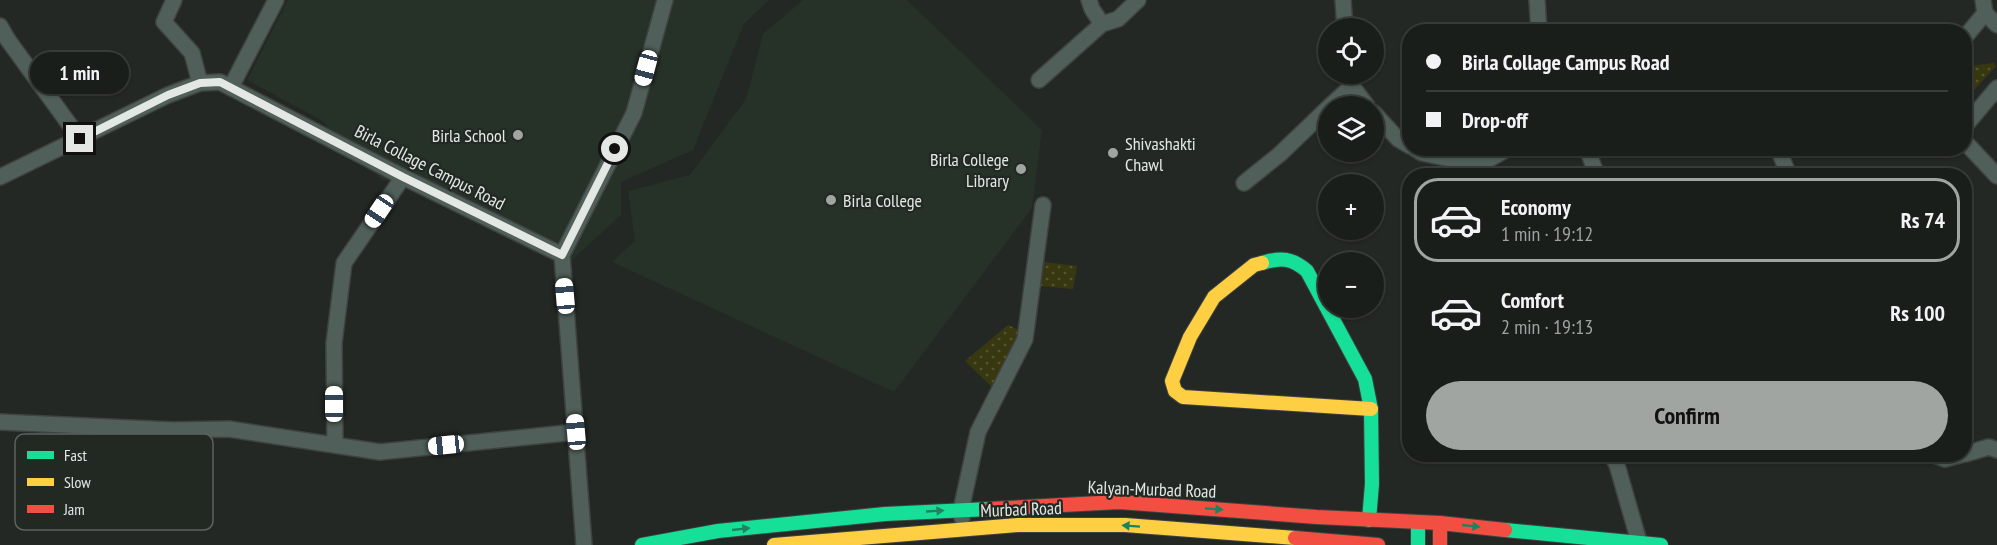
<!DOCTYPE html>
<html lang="en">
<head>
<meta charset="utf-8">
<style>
	body { margin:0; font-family:"PT Sans Narrow",sans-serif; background:#232724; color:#f1f3f6; height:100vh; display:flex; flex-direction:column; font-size:22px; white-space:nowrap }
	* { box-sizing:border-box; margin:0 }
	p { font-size:20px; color:#9fa2a3 }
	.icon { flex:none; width:33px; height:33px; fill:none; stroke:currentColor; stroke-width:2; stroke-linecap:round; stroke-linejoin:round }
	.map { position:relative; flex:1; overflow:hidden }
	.sheet { position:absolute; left:1402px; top:168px; width:570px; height:294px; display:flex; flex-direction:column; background:#1a1e1b; border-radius:24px; box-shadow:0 2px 4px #0004,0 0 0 2px #383c3a }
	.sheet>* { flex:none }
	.banner { position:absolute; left:1402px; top:24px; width:570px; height:132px; border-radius:24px; box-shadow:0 2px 4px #0004,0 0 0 2px #383c3a; display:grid; align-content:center; height:132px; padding:0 24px; background:#1a1e1b }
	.fabs { position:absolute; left:1318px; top:18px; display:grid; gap:12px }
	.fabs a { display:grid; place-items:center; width:66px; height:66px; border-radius:50%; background:#1a1e1b; box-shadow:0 2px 4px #0004,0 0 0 2px #383c3a; font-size:30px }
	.end { position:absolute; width:27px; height:27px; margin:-14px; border:8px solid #e4e8e5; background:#111; box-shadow:0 0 0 3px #111 }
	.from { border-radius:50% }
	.bubble { position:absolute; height:42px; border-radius:21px; background:#1a1e1b; box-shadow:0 2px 4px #0004,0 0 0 2px #383c3a; font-size:20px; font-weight:600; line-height:42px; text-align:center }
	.car { position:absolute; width:18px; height:36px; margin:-18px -9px; border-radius:8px; box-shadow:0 0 4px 2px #0007; background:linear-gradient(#fff 24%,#345 0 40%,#fff 0 76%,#345 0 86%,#fff 0) }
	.banner b { display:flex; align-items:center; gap:21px; height:57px; font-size:22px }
	.banner b+b { border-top:2px solid #383c3a }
	.banner i { width:15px; height:15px; background:#f1f3f6 }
	ul { padding:10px 0 0; list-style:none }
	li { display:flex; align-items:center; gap:18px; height:84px; margin:0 12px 9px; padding:0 12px; border:3px solid transparent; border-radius:24px }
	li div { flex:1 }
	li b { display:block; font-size:22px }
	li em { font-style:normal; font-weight:600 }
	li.selected { border-color:#a0a5a1 }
	li>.icon { width:54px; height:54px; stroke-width:1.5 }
	.button { display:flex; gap:12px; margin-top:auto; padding:12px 24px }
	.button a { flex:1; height:69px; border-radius:36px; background:#a0a5a1; color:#111; font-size:24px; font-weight:600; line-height:69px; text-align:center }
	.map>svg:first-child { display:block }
	.built { fill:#263127 }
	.park { fill:url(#park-dots) }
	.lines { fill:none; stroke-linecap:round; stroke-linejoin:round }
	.street-casing { stroke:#3f4240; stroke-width:18 }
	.fast-casing { stroke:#3f4240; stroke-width:16 }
	.slow-casing { stroke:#3f4240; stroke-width:16 }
	.jam-casing { stroke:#3f4240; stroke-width:16 }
	.street { stroke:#505f5a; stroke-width:15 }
	.fast { stroke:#16e098; stroke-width:14 }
	.slow { stroke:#ffcf43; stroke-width:14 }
	.jam { stroke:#f24e42; stroke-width:14 }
	.oneway { fill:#1c845e }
	.route { stroke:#e4e8e5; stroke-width:8 }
	.poi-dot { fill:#a0a5a1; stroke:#222923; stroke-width:2 }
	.labels { text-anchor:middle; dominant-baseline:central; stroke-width:4.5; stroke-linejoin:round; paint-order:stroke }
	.poi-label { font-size:18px; fill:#e4e8e5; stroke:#222923; text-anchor:end }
	.street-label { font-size:18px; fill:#e4e8e5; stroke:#222923 }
	.key { fill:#222923; stroke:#5c625d; stroke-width:1.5 }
	.key-label { font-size:16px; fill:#e4e8e5 }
</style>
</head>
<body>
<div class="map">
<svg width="1997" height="545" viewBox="0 0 1997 545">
	<defs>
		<pattern id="park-dots" width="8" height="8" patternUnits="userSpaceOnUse" patternTransform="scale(1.5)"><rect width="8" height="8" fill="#373810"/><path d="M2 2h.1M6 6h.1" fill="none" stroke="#545533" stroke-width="1.8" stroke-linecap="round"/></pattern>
	</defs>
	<rect width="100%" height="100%" fill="#232824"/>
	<path class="built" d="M288,0H769L744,24L693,150L621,182V215L572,260L424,184L382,180L321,120L247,80Z
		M803,0H907L1042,130L1032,208L894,392L612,262L635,241L628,191L690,175L746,99L763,34Z"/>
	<path class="park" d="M1993,63L1996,66L1965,100V67Z
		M1044,262L1077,266L1073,289L1040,286Z
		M1008,325L1021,331L992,387L965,361Z"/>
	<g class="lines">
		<defs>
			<path id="street" d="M174,0L164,22L192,53L200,83
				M1089,0L1092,9L1102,24
				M1343,0L1345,28
				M1537,0L1539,32
				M1983,0L1985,13L1997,25
				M0,26L8,40L80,139
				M1965,37L1985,13
				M1349,74L1352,86L1367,106
				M1039,80L1102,24L1118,19L1138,0
				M231,87L276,0
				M1330,106L1352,86
				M1374,113L1398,139L1410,146
				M1965,126L1997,88
				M1965,142L1997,176
				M1414,148L1422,153L1479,165L1487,176
				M1587,148L1597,176
				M1778,148L1789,176
				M1479,165L1509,148
				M0,177L168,95L200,83L220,82L403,177L562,255
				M1244,183L1280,154L1329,107
				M0,422L173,430L229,429L380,452L576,432
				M335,445L334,343L344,263L403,177
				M1611,454L1617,465L1640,545
				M1932,454L1945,459L1964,454
				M1965,454L1989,447L1997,450
				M962,518L961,510L978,432L1025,339L1043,205
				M584,545L562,255L634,113L665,0"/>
			<path id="fast" d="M1262,263C1281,257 1292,258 1307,271L1365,379L1371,409L1372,484L1369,520
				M1418,523V545
				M1505,530L1661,545
				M642,545L718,531L885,514L989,509"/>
			<path id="slow" d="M1262,263L1254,265L1214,297L1190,337L1172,381L1175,391L1183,397L1371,409
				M774,545L1018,525H1125L1295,538"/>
			<path id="jam" d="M989,509L1119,502L1317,517L1440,523L1505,530
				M1440,523V545
				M1295,538L1378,545"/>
		</defs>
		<use href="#street" class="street-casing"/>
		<use href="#fast" class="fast-casing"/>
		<use href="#slow" class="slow-casing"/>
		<use href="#jam" class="jam-casing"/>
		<use href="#street" class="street"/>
		<use href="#fast" class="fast"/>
		<use href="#slow" class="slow"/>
		<use href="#jam" class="jam"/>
	</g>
	<defs><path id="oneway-solid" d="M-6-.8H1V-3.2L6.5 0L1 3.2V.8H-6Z" transform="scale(1.5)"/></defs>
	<g class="oneway">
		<use href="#oneway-solid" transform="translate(1214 509) rotate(4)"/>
		<use href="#oneway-solid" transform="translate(935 511) rotate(-3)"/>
		<use href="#oneway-solid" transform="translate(1131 526) rotate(-176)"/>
		<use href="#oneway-solid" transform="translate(1471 526) rotate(6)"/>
		<use href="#oneway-solid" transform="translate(741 529) rotate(-6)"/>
	</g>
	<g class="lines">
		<path class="route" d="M80,139L168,95L200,83L220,82L403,177L562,255L615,149"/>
	</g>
	<g class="poi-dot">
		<circle cx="518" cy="135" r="6"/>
		<circle cx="1113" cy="153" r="6"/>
		<circle cx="1021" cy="169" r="6"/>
		<circle cx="831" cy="200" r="6"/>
	</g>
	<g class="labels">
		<g class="poi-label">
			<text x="506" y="135">Birla School</text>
			<text x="1125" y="143" text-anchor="start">Shivashakti<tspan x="1125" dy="21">Chawl</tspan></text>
			<text x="1009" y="159">Birla College<tspan x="1009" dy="21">Library</tspan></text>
			<text x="843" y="200" text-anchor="start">Birla College</text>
		</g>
		<g class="street-label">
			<text transform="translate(430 167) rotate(27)">Birla Collage Campus Road</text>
			<text transform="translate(1152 489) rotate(2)">Kalyan-Murbad Road</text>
			<text transform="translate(1021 509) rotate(-2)">Murbad Road</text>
		</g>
	</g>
	<rect x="15" y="434" width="198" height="96" rx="9" class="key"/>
	<rect x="27" y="451" width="27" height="8" fill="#16e098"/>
	<rect x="27" y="478" width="27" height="8" fill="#ffcf43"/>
	<rect x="27" y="505" width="27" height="8" fill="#f24e42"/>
	<g class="key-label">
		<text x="64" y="461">Fast</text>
		<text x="64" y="488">Slow</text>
		<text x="64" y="515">Jam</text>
	</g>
</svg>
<div class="fabs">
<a><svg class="icon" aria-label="locate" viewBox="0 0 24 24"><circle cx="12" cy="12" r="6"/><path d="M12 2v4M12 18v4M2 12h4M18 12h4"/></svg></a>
<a><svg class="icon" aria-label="layers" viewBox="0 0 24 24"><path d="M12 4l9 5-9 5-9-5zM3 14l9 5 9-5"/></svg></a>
<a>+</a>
<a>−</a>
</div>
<i class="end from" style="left:615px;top:149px"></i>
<i class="end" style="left:80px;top:139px"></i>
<div class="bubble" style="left:30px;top:52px;width:99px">1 min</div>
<i class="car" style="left:646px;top:68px;rotate:195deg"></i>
<i class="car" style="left:379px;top:211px;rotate:214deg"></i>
<i class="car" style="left:565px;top:296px;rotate:355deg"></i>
<i class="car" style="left:334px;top:404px;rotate:0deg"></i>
<i class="car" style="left:576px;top:432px;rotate:355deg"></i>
<i class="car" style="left:446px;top:445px;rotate:264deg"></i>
<div class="banner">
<b><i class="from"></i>Birla Collage Campus Road</b>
<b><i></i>Drop-off</b>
</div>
<section class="sheet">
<ul>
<li class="selected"><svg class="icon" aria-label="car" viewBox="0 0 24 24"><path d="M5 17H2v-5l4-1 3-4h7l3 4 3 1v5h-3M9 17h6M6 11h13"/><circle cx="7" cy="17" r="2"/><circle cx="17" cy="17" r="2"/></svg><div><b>Economy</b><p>1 min · 19:12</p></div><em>Rs 74</em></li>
<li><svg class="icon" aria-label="car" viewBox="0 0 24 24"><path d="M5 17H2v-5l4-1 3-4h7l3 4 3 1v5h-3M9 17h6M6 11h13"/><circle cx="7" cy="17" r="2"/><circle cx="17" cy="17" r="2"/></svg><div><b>Comfort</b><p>2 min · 19:13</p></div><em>Rs 100</em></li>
</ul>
<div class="button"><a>Confirm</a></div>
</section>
</div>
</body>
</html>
